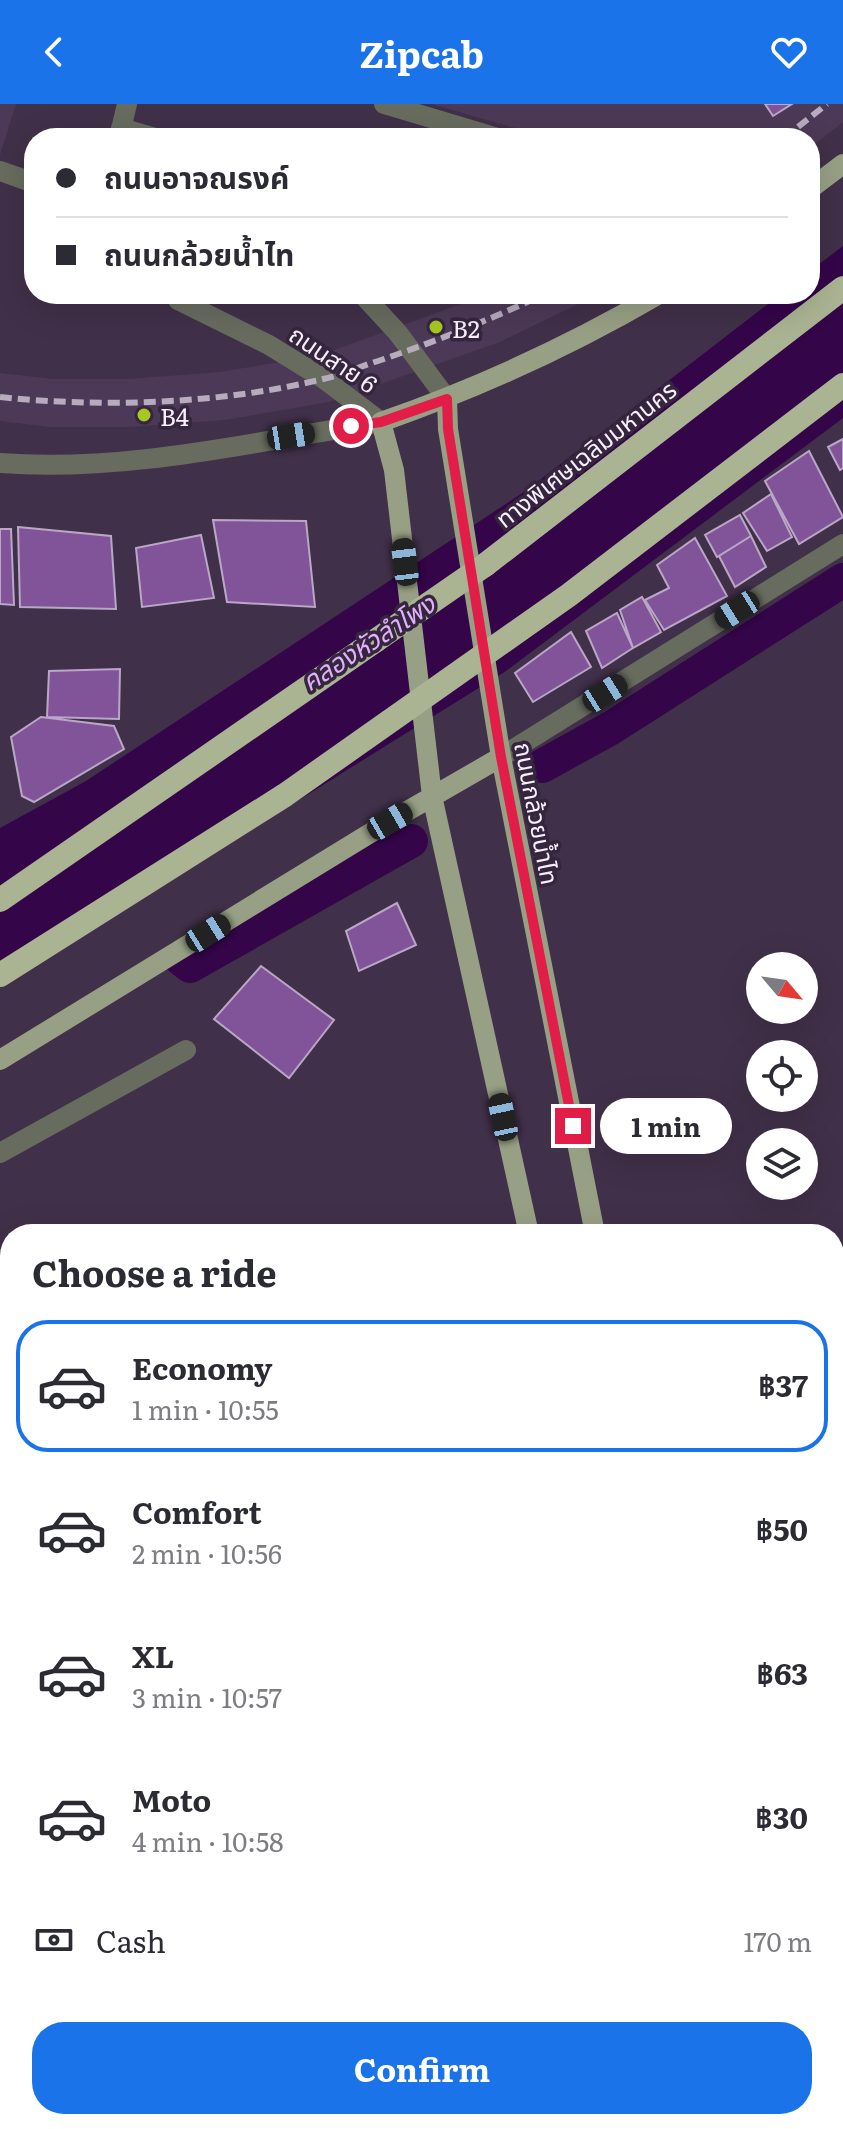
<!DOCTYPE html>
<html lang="en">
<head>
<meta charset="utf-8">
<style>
	body { margin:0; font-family:Literata,"Noto Sans Thai",serif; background:#f7f7f7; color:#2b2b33; height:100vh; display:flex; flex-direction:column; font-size:30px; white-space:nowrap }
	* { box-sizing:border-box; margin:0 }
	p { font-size:26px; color:#7c7c81 }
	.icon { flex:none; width:44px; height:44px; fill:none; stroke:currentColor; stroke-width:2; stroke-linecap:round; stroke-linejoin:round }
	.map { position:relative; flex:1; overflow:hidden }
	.details { position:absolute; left:0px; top:1120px; width:844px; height:906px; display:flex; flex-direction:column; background:#fff; border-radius:32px 32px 0 0; box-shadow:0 8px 32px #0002 }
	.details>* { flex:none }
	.banner { position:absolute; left:24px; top:24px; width:796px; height:176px; border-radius:32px; box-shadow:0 8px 32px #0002; display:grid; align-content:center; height:176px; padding:0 32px; background:#fff }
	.needle { width:52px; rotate:119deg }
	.tools { position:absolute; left:746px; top:848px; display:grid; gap:16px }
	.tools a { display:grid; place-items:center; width:72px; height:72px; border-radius:50%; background:#fff; box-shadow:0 8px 32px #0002; font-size:40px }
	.end { position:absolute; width:36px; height:36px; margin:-18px; border:10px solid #e11d48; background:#fff; box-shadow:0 0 0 4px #fff }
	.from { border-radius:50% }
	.bubble { position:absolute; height:56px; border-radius:28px; background:#fff; box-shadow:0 8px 32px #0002; font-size:26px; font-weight:700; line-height:56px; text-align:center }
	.car { position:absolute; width:24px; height:48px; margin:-24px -12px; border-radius:10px; box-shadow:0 0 6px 2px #0007; background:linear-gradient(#222 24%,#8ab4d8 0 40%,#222 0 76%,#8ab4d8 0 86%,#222 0) }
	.banner b { display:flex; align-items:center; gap:28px; height:76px; font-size:30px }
	.banner b+b { border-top:2px solid #e1e1e2 }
	.banner i { width:20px; height:20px; background:#2b2b33 }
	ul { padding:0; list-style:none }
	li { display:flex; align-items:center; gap:24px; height:132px; margin:0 16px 12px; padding:0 16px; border:4px solid transparent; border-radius:32px }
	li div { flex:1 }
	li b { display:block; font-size:30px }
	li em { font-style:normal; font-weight:700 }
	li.on { border-color:#1a73e8 }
	li>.icon { width:72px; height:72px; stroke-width:1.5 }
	h2 { padding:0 32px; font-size:36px; line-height:96px }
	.pay { display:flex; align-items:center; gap:20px; height:88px; padding:0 32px; font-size:30px }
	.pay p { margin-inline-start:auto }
	.action { display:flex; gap:16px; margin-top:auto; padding:16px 32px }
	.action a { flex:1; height:92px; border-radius:32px; background:#1a73e8; color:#fff; font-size:32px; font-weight:700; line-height:92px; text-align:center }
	header { display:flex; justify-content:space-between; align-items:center; height:104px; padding:0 32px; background:#1a73e8; color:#fff; font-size:36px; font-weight:700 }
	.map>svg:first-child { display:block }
	.built { fill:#4c3957 }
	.water { fill:#340549 }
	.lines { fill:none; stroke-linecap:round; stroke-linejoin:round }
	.canal { stroke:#340549; stroke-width:34 }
	.building { fill:#81549a; stroke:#b9a7c5; stroke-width:2 }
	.minor { stroke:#686c5f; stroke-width:20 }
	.major { stroke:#97a084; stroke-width:20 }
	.highway { stroke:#aab493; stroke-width:24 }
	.rail { stroke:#b7abbe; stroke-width:6; stroke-dasharray:12 6; stroke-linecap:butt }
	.highway-bridge { stroke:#aab493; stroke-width:24 }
	.route { stroke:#e11d48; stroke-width:10 }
	.poi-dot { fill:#a6c821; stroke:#35263e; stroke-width:3 }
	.labels { text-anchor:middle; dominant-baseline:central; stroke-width:7; stroke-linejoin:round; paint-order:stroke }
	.poi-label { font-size:24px; fill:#f8eefe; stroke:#35263e; text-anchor:start }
	.street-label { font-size:24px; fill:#f8eefe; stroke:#35263e }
	.water-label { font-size:26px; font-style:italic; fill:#e0b0fd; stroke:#35263e }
</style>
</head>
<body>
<header><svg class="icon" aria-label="back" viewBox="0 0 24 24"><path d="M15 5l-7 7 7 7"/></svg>Zipcab<svg class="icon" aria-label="heart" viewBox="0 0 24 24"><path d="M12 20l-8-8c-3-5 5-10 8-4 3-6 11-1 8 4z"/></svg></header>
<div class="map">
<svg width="843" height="2025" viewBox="0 0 843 2025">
	<rect width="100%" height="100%" fill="#403049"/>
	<path class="built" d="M0,0H16L0,51Z
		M432,0H843V18L810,44V34H549Z
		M488,190H599L500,238L329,298L225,316L130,323H50L0,317V269L53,275H129L219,268L318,252Z"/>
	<path class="water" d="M843,142V314L506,567L0,882V724L86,677L527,386L781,190H810V167Z"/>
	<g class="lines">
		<path class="canal" d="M542,662L611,624L843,476
			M180,854L190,862L411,737"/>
	</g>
	<path class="building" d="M765,0H792L773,12Z
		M843,335V364L840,366L828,343Z
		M809,347L843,413L799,440L765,377Z
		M771,390L792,433L767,447L743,409Z
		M740,411L751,432L717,453L705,431Z
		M213,416L306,417L315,503L227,498Z
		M18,423L111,432L116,505L20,503Z
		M0,425H11L14,501L0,500Z
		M201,431L214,494L142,503L136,444Z
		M751,432L766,463L735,483L719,452Z
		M695,434L727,492L664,526L645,496L669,484L657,461Z
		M642,493L661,528L633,544L620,506Z
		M617,509L633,544L602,564L586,527Z
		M571,528L591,563L533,598L515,569Z
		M120,565L119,615L47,613L49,567Z
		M41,613L114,622L124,645L34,698L22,692L11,633Z
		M397,799L416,841L359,867L346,827Z
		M261,862L334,916L289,974L214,915Z
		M843,1575V1678L834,1664V1581Z
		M843,1749V1824L834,1809V1755Z
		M453,2016H584L599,2025H447Z"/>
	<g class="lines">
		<path class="minor" d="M384,0L498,34
			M121,24L156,34
			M119,34L127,0
			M0,67L34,79
			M174,190L178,196L269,241L324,275L381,318
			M362,190L398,229L447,295
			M0,359C125,369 257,337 381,318
			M501,653L843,440
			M0,1049L186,946
			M0,1239L10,1246
			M0,1363L10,1370
			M0,1431L10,1438
			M0,1532L10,1521
			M370,2025L376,2016
			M415,2025L421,2016
			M779,2025L784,2016"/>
		<path class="major" d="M810,85L843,60
			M447,295L448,325L501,653L595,1130
			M0,956L390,717L501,653
			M529,1130L432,692L394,366L381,318C478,284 570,242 659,190
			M834,1896L843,1903
			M834,1987L843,1994"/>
		<path class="highway" d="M485,461L843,184
			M0,796L375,537"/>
		<path class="rail" d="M784,34L827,0
			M0,293C102,304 222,300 323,275C342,271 361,262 381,256C437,237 491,215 545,190"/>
		<path class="highway-bridge" d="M375,537L485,461
			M0,871L285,691L569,491L843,281"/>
	</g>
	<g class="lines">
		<path class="route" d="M351,322L381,318L447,295L448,325L501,653L573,1022"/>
	</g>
	<g class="poi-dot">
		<circle cx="436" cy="223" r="8"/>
		<circle cx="144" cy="311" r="8"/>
	</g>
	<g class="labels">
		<g class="poi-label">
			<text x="452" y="223">B2</text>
			<text x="160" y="311">B4</text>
		</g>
		<g class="street-label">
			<text transform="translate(334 254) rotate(34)">ถนนสาย 6</text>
			<text transform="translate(585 349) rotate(-38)">ทางพิเศษเฉลิมมหานคร</text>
			<text transform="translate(538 709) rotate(79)">ถนนกล้วยน้ำไท</text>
		</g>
		<g class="water-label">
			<text transform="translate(367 537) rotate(-33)">คลองหัวลำโพง</text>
		</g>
	</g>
</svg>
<div class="tools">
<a><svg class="needle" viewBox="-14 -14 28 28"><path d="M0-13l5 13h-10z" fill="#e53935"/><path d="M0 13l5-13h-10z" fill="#7c7c81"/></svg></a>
<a><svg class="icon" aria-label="locate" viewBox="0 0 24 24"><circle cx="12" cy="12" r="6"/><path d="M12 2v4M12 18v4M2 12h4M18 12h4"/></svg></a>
<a><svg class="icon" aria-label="layers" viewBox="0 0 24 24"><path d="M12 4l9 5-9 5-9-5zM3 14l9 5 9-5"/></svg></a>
</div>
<i class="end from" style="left:351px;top:322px"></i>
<i class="end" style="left:573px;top:1022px"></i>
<div class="bubble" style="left:600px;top:994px;width:132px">1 min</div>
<i class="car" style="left:291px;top:332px;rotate:81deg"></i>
<i class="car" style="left:405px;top:458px;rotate:353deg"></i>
<i class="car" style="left:737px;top:506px;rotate:238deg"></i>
<i class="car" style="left:605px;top:589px;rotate:58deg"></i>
<i class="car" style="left:390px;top:717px;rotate:60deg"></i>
<i class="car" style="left:208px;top:829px;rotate:58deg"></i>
<i class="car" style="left:503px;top:1013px;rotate:348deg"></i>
<div class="banner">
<b><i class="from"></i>ถนนอาจณรงค์</b>
<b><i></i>ถนนกล้วยน้ำไท</b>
</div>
<section class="details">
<h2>Choose a ride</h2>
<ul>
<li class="on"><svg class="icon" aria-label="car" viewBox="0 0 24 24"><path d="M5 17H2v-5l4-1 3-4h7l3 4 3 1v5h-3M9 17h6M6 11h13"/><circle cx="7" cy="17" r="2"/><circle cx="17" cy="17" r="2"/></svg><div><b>Economy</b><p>1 min · 10:55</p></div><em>฿37</em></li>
<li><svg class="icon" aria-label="car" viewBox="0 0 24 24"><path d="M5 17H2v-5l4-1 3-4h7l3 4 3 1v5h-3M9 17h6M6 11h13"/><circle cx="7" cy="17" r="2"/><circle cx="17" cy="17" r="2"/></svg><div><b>Comfort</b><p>2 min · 10:56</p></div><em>฿50</em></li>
<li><svg class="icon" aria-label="car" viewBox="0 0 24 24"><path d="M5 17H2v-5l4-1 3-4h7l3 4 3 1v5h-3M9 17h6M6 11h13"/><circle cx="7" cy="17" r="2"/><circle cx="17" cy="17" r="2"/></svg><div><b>XL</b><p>3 min · 10:57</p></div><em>฿63</em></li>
<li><svg class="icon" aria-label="car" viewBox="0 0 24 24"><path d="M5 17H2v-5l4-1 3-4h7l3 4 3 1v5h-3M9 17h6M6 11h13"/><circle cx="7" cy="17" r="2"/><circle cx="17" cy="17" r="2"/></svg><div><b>Moto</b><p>4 min · 10:58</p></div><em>฿30</em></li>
</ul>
<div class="pay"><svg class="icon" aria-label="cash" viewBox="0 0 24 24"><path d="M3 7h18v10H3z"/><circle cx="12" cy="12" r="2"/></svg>Cash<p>170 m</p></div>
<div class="action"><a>Confirm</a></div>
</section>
</div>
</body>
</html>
